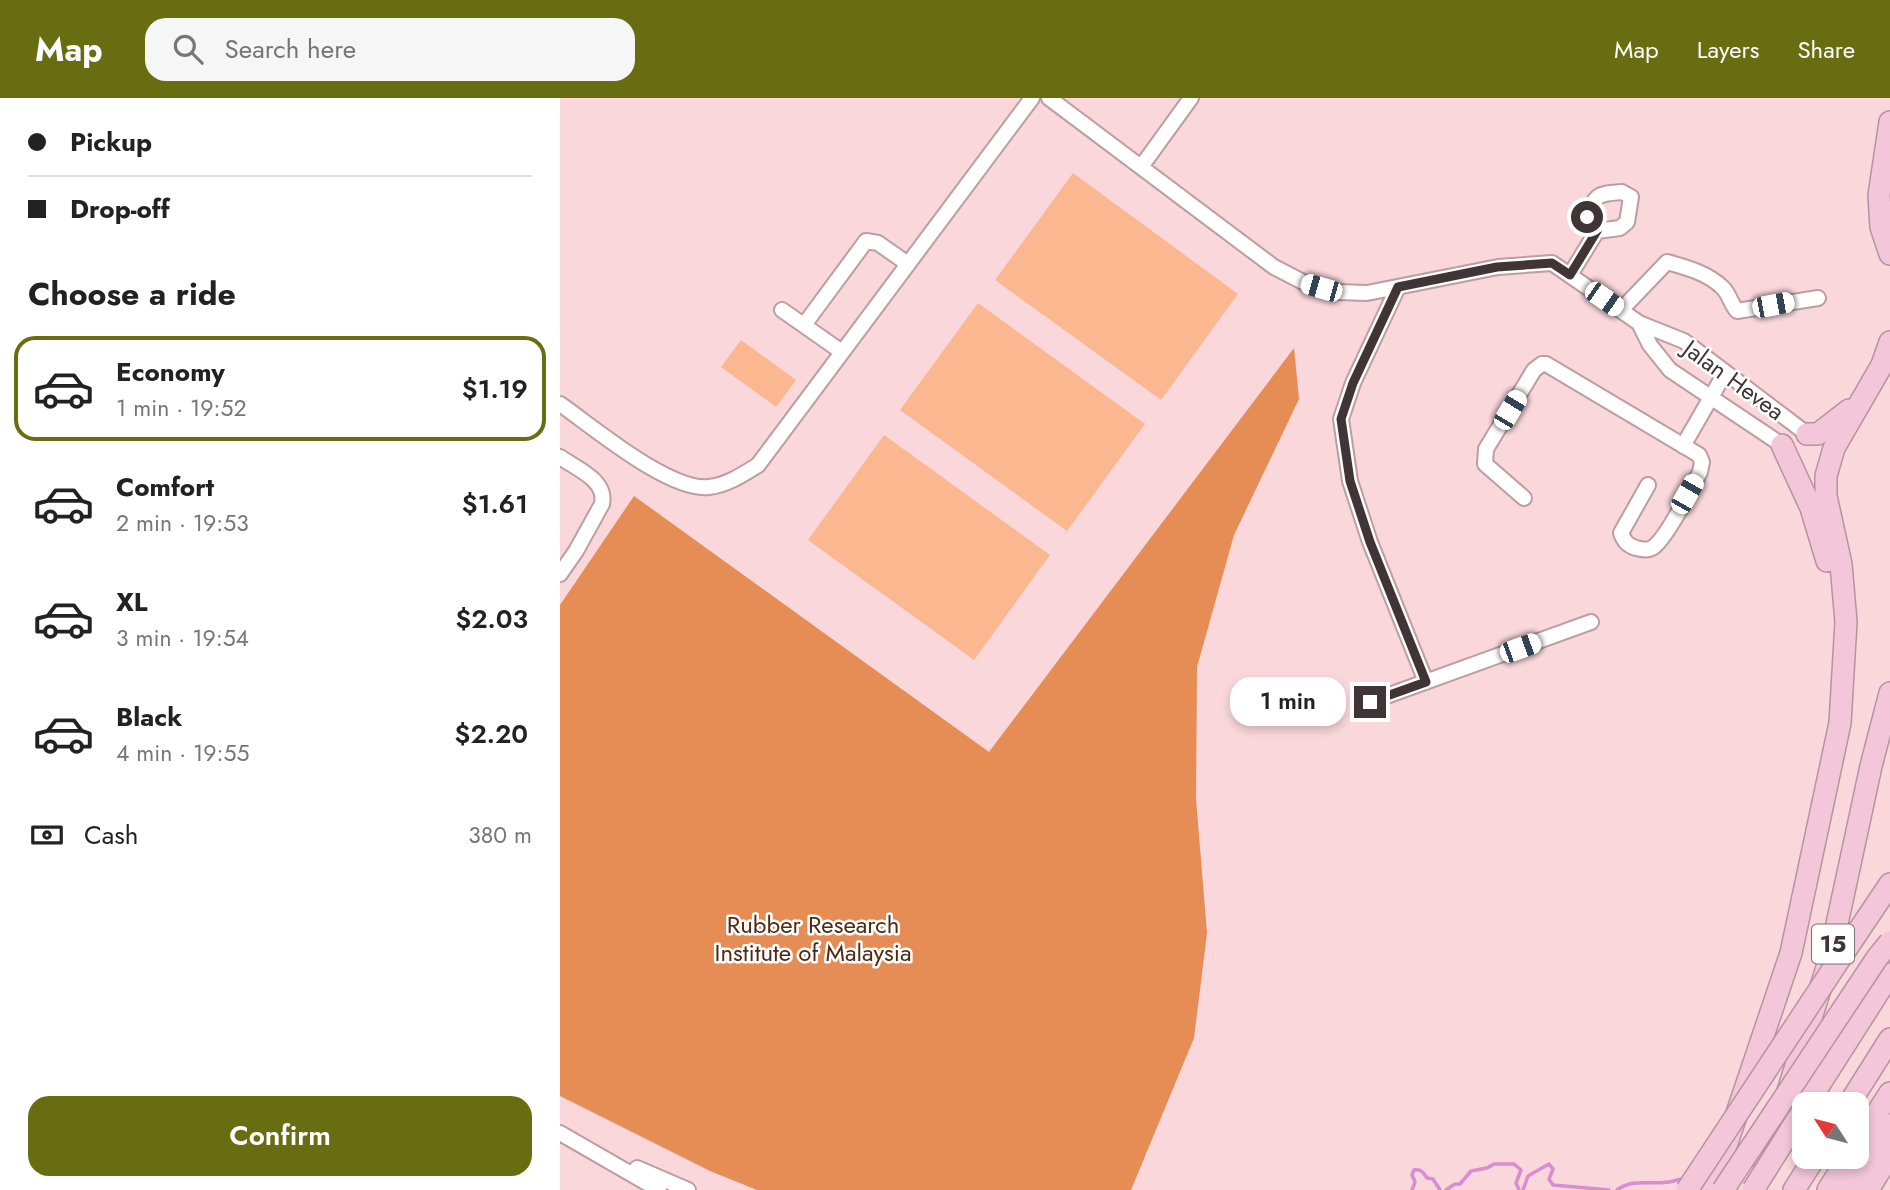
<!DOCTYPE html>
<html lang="en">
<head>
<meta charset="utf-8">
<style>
	body { margin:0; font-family:Jost,sans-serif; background:#f6f6f6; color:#222; height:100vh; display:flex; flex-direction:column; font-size:26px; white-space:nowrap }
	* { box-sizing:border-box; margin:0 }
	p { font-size:23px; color:#767676 }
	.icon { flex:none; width:38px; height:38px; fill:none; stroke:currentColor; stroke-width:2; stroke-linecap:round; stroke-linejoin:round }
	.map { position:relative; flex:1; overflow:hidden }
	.details { display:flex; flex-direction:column; background:#fff; width:560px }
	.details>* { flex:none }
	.banner { display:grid; align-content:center; height:154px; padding:0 28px; background:#fff }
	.needle { width:46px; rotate:306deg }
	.buttons { position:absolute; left:1232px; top:994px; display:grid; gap:14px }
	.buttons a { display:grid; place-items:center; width:77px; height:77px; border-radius:14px; background:#fff; box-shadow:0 4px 10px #0003; font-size:35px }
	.end { position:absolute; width:32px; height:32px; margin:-16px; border:9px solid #413436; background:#fff; box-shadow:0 0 0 4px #fff }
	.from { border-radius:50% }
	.bubble { position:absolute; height:49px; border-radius:21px; background:#fff; box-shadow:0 4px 10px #0003; font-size:23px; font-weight:600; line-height:49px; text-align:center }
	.car { position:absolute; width:21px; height:42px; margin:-21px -10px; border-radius:9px; box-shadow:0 0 5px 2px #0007; background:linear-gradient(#fff 24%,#345 0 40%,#fff 0 76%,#345 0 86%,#fff 0) }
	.banner b { display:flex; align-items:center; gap:24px; height:66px; font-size:26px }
	.banner b+b { border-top:2px solid #e0e0e0 }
	.banner i { width:18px; height:18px; background:#222 }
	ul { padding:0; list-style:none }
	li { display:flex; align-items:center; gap:21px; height:105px; margin:0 14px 10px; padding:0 14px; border:4px solid transparent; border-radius:21px }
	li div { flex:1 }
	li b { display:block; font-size:26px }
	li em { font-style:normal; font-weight:600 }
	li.current { border-color:#686d12 }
	li>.icon { width:63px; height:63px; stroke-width:1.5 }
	h2 { padding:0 28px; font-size:32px; line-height:84px }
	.pay { display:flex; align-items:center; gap:18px; height:77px; padding:0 28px; font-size:26px }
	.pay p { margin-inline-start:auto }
	.button { display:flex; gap:14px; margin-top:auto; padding:14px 28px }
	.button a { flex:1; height:80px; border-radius:21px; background:#686d12; color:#fff; font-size:28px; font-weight:600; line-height:80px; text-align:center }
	header { display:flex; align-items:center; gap:42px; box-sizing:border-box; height:98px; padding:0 35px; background:#686d12; color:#fff }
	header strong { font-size:33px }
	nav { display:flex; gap:38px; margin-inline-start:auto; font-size:24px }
	.search { width:490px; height:63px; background:#f6f6f6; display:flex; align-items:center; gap:18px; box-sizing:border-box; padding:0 24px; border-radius:21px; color:#767676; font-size:26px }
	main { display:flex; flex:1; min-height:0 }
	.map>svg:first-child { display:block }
	.green { fill:#fbb890 }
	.forest { fill:#e68d55 }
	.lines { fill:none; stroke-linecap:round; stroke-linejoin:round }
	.stream { stroke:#d78cd3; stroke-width:3.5 }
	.minor-casing { stroke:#bd9da1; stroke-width:18 }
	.highway-casing { stroke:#b593a1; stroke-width:24 }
	.minor { stroke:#fff; stroke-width:14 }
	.highway { stroke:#f3c6da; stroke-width:21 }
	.highway-bridge-casing { stroke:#b593a1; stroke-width:24; stroke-linecap:butt }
	.highway-bridge { stroke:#f3c6da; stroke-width:21 }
	.route { stroke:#413436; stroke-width:9 }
	.labels { text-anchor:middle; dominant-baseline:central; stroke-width:5; stroke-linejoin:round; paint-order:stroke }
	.shield { fill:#fff; stroke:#7a7172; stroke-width:2 }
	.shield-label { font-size:23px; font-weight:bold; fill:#413436 }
	.street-label { font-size:24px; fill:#413436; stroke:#fff }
	.park-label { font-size:24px; fill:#4e2a13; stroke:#fff }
</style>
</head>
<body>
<header>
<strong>Map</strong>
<div class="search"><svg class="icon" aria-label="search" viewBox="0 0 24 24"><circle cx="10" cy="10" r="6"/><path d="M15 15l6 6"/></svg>Search here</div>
<nav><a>Map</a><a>Layers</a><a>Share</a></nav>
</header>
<main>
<section class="details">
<div class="banner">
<b><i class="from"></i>Pickup</b>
<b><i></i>Drop-off</b>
</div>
<h2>Choose a ride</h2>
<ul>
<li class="current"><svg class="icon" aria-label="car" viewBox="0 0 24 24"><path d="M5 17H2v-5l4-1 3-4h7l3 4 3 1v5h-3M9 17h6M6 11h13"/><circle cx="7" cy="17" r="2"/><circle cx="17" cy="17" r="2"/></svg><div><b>Economy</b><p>1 min · 19:52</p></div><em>$1.19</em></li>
<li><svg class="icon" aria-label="car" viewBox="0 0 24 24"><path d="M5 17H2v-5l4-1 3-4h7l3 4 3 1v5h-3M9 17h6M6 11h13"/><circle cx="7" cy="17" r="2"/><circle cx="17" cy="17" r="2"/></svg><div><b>Comfort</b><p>2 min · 19:53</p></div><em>$1.61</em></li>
<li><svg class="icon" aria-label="car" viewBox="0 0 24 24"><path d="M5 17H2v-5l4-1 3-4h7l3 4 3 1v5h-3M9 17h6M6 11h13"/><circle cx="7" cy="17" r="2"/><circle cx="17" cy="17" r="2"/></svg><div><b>XL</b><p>3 min · 19:54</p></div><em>$2.03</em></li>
<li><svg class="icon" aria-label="car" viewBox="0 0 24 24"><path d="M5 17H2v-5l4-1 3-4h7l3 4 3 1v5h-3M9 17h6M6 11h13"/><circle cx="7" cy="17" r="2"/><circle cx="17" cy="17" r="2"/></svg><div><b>Black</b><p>4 min · 19:55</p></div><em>$2.20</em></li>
</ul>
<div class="pay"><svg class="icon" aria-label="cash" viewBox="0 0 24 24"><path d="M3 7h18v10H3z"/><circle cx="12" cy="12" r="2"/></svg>Cash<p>380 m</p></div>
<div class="button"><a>Confirm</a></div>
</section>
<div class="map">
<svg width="1330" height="1092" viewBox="0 0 1330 1092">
	<rect width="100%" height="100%" fill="#f9d7db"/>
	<path class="green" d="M513,75L678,196L601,302L435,182Z
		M418,205L585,326L507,433L340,312Z
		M181,242L236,282L216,309L161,269Z
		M324,337L490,457L414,562L248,442Z"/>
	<path class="forest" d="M734,250L739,301L674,437L637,569L636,701L647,835L634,940L571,1092H197L150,1073L0,998V507L74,398L429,654Z"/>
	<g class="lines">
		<path class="stream" d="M852,1092L855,1084L852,1077L854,1072C861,1071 863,1074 867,1080L873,1081L880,1092
			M886,1092L895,1086H900L911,1073L927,1070L934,1066H954L961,1072L956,1085L959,1092
			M963,1092L968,1078L989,1066L993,1071L989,1081L993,1087L1049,1092
			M1057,1092C1073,1080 1091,1087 1109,1084C1115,1083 1120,1081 1126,1080"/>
		<defs>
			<path id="minor" d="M489,0L714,169L745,185L777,194L807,195L938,169L992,165L1079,225L1124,243L1247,336
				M581,69L631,0
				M1062,94L1071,99L1067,124L1060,130L1037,133L1027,119C1036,95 1038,96 1062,94Z
				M1010,177L1037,133
				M838,189L793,285L781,321L790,383L810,444L866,584
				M222,212L282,254
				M1061,212L1107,164C1125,169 1148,175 1163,190C1169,196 1171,206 1177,213L1258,200
				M1079,225L1090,247L1110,272L1222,347
				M244,227L306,143L318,145L348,166
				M0,306C33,329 110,394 149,389C167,387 182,377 198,367L472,0
				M1123,348L1165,275
				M0,359C17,371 47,382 42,406L16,453L0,476
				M964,400L925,366L926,351L974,272L982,266H986L1139,357L1142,364L1140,374C1131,391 1106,442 1092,450C1087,453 1081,451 1076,450C1067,447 1064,443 1061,435L1088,387
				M810,604L1031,524
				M0,1035L99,1092
				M77,1070L128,1092"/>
			<path id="highway" d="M1330,24L1319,97L1321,129L1330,156
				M1247,336H1258L1289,312
				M1222,347L1251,410L1267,463
				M1283,856L1330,786
				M1247,1006L1330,876
				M1289,1006L1330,941
				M1297,1046L1330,995
				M1205,1066L1269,863L1311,668L1330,595
				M1151,1092L1231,855L1280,625L1286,524L1281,466L1266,398V378L1274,350L1322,267L1330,244
				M1234,1092L1255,1059
				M1268,1092L1289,1059
				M1289,1092L1330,1027
				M1308,1092L1330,1056"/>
		</defs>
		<use href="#minor" class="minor-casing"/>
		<use href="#highway" class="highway-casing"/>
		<use href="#minor" class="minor"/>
		<use href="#highway" class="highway"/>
		<defs>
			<path id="highway-bridge" d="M1127,1092L1283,856
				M1163,1092L1317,860L1330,844
				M1193,1092L1244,1011"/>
		</defs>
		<use href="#highway-bridge" class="highway-bridge-casing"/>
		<use href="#highway-bridge" class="highway-bridge"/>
	</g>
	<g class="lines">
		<path class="route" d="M810,604L866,584L810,444L790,383L781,321L793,285L838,189L937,169L992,165L1010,177L1037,133L1027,119"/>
	</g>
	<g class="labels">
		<rect class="shield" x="1252" y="826.5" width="42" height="39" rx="5"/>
		<g class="shield-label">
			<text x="1273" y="846">15</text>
		</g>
		<g class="street-label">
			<text transform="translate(1174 282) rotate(36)">Jalan Hevea</text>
		</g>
		<g class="park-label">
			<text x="253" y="826">Rubber Research<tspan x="253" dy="28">Institute of Malaysia</tspan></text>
		</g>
	</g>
</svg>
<div class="buttons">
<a><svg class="needle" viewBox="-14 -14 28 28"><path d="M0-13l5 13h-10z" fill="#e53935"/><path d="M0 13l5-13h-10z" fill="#767676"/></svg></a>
</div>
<i class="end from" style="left:1027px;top:119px"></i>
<i class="end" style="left:810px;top:604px"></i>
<div class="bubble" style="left:670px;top:579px;width:116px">1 min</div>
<i class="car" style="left:761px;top:190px;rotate:286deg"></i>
<i class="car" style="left:1044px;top:201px;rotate:125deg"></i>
<i class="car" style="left:1213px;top:207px;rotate:79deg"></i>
<i class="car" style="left:950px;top:312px;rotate:31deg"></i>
<i class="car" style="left:1127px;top:396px;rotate:30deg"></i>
<i class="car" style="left:960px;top:550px;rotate:70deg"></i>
</div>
</main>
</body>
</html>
